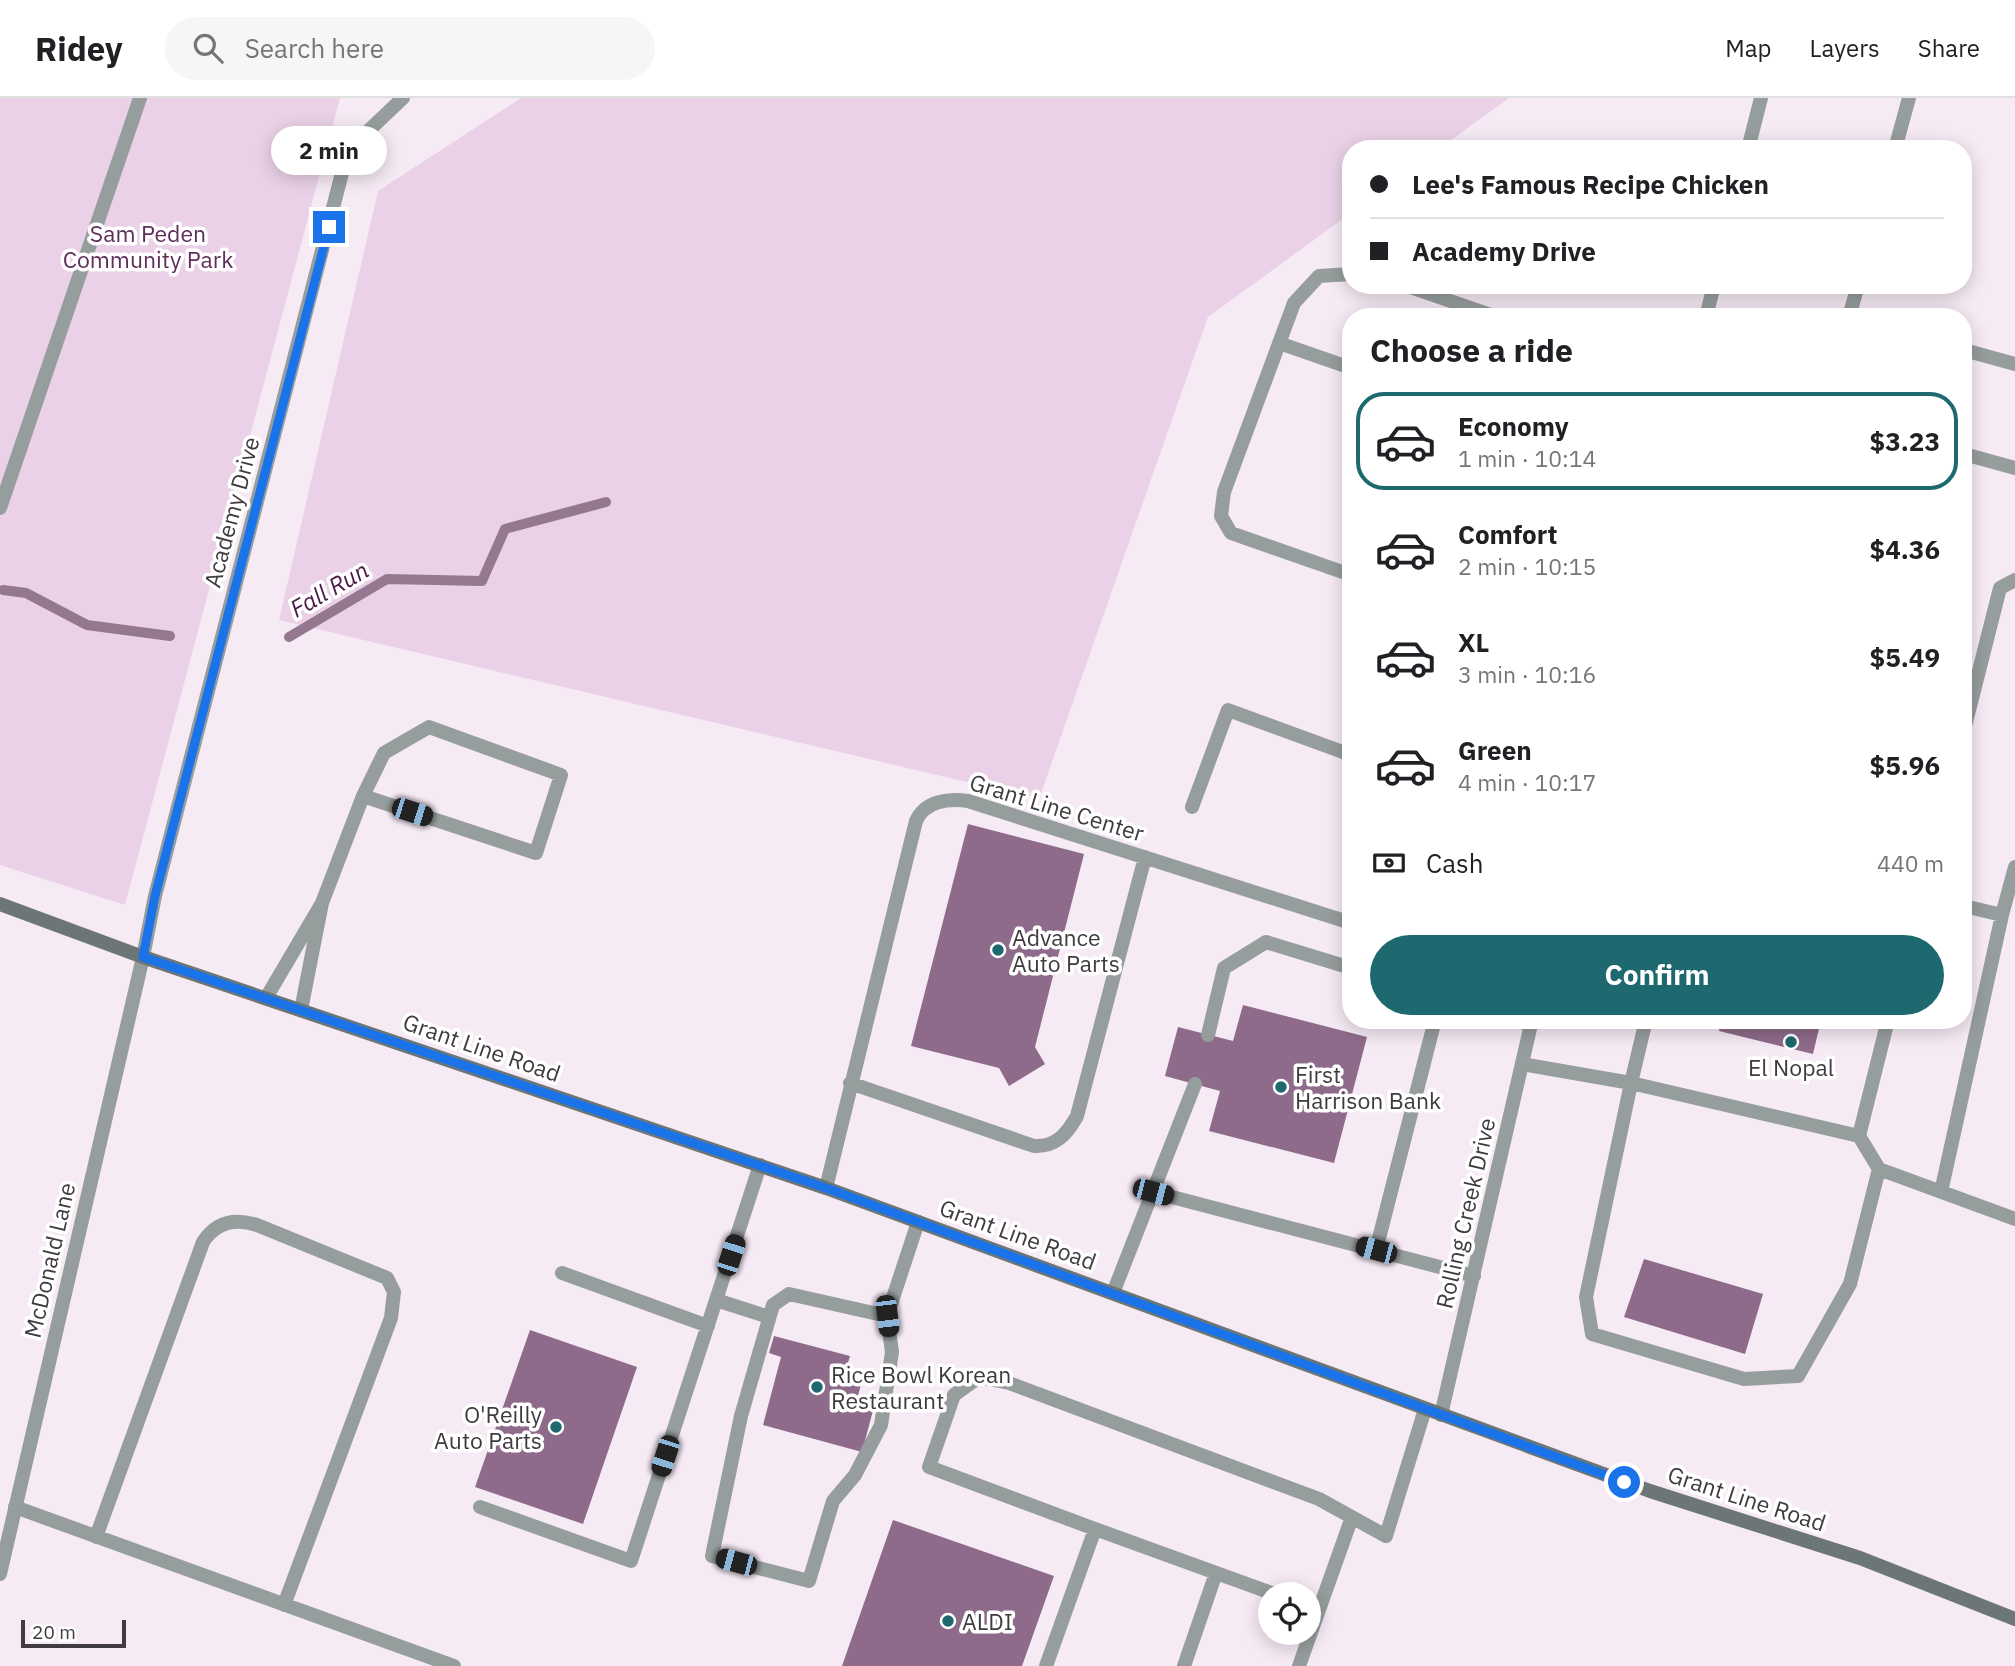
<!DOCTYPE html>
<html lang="en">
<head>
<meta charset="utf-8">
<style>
	body { margin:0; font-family:"IBM Plex Sans",sans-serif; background:#f6f6f6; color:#202124; height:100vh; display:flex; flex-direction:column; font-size:26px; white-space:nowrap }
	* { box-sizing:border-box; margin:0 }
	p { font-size:23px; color:#757577 }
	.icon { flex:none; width:38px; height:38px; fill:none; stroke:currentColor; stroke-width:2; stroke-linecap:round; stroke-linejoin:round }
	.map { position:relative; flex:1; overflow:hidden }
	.drawer { position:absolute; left:1342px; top:210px; width:630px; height:721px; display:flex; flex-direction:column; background:#fff; border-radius:28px; box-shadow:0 4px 18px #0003 }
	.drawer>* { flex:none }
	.top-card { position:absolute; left:1342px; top:42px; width:630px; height:154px; border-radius:28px; box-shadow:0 4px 18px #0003; display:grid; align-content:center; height:154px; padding:0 28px; background:#fff }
	.fabs { position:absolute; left:1258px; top:1484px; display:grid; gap:14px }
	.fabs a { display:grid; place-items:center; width:63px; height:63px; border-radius:50%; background:#fff; box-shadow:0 4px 18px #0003; font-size:35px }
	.scale { position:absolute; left:21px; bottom:18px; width:105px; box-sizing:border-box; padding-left:7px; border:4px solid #3f3b3f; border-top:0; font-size:19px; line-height:24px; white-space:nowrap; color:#3f3b3f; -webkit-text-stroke:5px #fff; paint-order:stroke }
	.end { position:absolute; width:32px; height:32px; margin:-16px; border:9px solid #1a73e8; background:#fff; box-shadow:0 0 0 4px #fff }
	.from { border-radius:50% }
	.bubble { position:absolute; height:49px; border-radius:24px; background:#fff; box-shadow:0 4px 18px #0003; font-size:23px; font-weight:800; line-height:49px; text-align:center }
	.car { position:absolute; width:21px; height:42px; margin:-21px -10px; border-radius:9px; box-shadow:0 0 5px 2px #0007; background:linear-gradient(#222 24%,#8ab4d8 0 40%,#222 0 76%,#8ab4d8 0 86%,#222 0) }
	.top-card b { display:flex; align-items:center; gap:24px; height:66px; font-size:26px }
	.top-card b+b { border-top:2px solid #e0e0e0 }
	.top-card i { width:18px; height:18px; background:#202124 }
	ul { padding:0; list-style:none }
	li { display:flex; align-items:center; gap:21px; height:98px; margin:0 14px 10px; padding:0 14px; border:4px solid transparent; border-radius:28px }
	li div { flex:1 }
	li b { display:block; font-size:26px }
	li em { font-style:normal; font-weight:800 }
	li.on { border-color:#1d696f }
	li>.icon { width:63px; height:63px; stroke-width:1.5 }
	h2 { padding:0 28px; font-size:32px; line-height:84px }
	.pay { display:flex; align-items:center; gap:18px; height:77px; padding:0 28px; font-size:26px }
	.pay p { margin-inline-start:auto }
	.action { display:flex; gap:14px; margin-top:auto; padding:14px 28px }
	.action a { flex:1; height:80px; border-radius:42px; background:#1d696f; color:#fff; font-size:28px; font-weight:800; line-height:80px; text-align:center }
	header { display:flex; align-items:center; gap:42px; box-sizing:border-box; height:98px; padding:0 35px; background:#fff; border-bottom:2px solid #e0e0e0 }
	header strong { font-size:33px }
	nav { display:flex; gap:38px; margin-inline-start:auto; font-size:24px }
	.search { width:490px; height:63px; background:#f6f6f6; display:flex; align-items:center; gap:18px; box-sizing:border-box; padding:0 24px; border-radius:38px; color:#757577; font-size:26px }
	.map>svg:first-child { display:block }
	.green { fill:#ead1e7 }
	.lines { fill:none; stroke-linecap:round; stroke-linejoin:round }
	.stream { stroke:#947890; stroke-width:10 }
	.building { fill:#8e6b8a }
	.service { stroke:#969d9d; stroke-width:14 }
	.minor { stroke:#969d9d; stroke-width:14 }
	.secondary { stroke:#6c7677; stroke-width:14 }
	.route { stroke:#1a73e8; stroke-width:9 }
	.poi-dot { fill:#1d696f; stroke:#fff; stroke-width:2.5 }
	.labels { text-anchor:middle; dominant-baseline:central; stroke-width:7; stroke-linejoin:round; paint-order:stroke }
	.park-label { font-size:23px; fill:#5e2d5a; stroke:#fff }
	.street-label { font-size:23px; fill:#3f3b3f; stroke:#fff }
	.poi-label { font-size:23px; fill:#3f3b3f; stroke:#fff; text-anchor:start }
	.water-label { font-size:24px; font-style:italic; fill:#491a46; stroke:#fff }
</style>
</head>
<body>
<header>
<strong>Ridey</strong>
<div class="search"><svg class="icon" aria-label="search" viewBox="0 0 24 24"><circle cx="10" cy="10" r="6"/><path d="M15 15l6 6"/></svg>Search here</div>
<nav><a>Map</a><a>Layers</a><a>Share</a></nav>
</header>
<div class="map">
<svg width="2015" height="1568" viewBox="0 0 2015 1568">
	<rect width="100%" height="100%" fill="#f6eaf4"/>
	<path class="green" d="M0,0H340L125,807L0,767Z
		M521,0H1509L1439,51H1351V115L1208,219L1039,701L279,522L378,93Z"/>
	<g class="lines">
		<path class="stream" d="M3,492L26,495L87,527L170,538
			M289,539L387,481L482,483L505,431L606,404"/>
	</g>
	<path class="building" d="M968,726L1084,756L1035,949L1045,966L1009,988L999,970L911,948Z
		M1243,907L1367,939L1334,1065L1209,1033L1220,993L1165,978L1178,929L1233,943Z
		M1721,922H1821L1813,956L1719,933Z
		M1644,1161L1763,1196L1745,1256L1624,1219Z
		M530,1232L637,1269L583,1426L475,1389Z
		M774,1238L850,1258L846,1272L864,1276L857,1301L875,1305L862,1354L763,1327L781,1259L769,1255Z
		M893,1422L1054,1478L1022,1568H842Z"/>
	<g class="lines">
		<path class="service" d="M1895,51L1909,0
			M1351,176L1319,178L1294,205L1224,394L1221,418L1231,435L1351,477
			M1404,187L1497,219
			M1849,219L1858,187
			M1279,245L1351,270
			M1964,252L2015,266
			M0,410L140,0
			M1964,632L2000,490L2015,482
			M1192,709L1228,612L1351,657
			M322,805L363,698L384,655L429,629L561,677L536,755L363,698
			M1964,808L2002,817L2015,769
			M143,859L155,798L342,75L365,36L403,0
			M266,900L322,805L301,912
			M1515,922L1531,927
			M1646,922L1631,985L1859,1038L1879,1071
			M1208,937L1224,870L1266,844L1351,870
			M1522,966L1631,985L1586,1199L1592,1236L1744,1281L1798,1278L1850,1186L1879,1071L2015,1121
			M850,985L1034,1048C1056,1049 1067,1036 1077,1018L1145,759
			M1859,1038L1888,922
			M826,1090L916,723C925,703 948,700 968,703L1351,825
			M1153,1094L1474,1178
			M1941,1094L2002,817
			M1376,1152L1435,922
			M562,1175L708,1228
			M1113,1195L1195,986
			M716,1202L769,1219
			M887,1218L789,1196L773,1207L741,1318L712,1458L809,1483L833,1403L855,1377L881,1327L892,1254L887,1218L918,1124
			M15,1409L454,1568
			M480,1409L631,1463L760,1067
			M1095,1431L1274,1496
			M96,1439L203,1144C216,1124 235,1120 257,1127L387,1180L394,1194L391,1220L284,1507
			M1046,1568L1095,1431L929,1369L954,1297L979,1279L1009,1285L1319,1401L1386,1438L1425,1311
			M1184,1568L1216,1475
			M1299,1568L1352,1419"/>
		<path class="minor" d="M1748,51L1761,0
			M1706,219L1714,187
			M1964,356L2015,370
			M1441,1317L1532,922
			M0,1476L143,859"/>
		<path class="secondary" d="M0,806L143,859L826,1090L1650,1393L1860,1460L2015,1521"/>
	</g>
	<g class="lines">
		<path class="route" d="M329,129L155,798L143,859L826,1090L1624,1384"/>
	</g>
	<g class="poi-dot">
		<circle cx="998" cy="852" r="7"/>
		<circle cx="1791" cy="944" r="7"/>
		<circle cx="1281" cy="989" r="7"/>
		<circle cx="817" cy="1289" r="7"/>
		<circle cx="556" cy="1329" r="7"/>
		<circle cx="948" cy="1523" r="7"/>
	</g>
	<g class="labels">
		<g class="park-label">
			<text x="148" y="135">Sam Peden<tspan x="148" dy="26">Community Park</tspan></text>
		</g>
		<g class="street-label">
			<text transform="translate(231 414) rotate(-75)">Academy Drive</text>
			<text transform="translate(1057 709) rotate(17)">Grant Line Center</text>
			<text transform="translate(482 949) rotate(19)">Grant Line Road</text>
			<text transform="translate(1465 1115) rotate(-77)">Rolling Creek Drive</text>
			<text transform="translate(1018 1136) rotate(20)">Grant Line Road</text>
			<text transform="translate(49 1162) rotate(-77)">McDonald Lane</text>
			<text transform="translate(1747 1400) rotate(18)">Grant Line Road</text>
		</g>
		<g class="poi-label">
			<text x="1012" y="839">Advance<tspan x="1012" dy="26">Auto Parts</tspan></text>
			<text x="1791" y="969" text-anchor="middle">El Nopal</text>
			<text x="1295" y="976">First<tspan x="1295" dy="26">Harrison Bank</tspan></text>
			<text x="831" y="1276">Rice Bowl Korean<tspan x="831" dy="26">Restaurant</tspan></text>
			<text x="542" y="1316" text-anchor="end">O'Reilly<tspan x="542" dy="26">Auto Parts</tspan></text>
			<text x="962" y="1523">ALDI</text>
		</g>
		<g class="water-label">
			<text transform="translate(329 491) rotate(-30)">Fall Run</text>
		</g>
	</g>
</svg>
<div class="fabs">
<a><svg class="icon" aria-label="locate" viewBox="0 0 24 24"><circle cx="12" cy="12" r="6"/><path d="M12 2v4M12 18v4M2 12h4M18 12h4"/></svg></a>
</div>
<div class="scale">20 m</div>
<i class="end from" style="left:1624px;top:1384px"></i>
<i class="end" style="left:329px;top:129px"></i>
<div class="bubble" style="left:271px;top:28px;width:116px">2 min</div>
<i class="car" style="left:412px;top:714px;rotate:108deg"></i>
<i class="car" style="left:1153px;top:1094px;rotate:105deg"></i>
<i class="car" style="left:1376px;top:1152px;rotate:285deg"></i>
<i class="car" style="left:731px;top:1157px;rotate:18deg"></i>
<i class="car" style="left:887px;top:1218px;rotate:173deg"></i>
<i class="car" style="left:665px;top:1358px;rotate:198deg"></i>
<i class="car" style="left:736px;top:1464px;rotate:285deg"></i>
<div class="top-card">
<b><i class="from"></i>Lee's Famous Recipe Chicken</b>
<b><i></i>Academy Drive</b>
</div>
<section class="drawer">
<h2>Choose a ride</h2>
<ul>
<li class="on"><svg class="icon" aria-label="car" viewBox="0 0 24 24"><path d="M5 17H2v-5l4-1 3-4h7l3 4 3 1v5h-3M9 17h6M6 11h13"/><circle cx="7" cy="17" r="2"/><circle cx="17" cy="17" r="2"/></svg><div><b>Economy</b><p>1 min · 10:14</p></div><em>$3.23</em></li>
<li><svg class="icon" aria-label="car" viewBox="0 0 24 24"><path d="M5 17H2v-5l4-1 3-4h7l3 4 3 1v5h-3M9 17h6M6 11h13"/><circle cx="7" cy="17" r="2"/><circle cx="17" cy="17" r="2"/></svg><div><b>Comfort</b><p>2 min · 10:15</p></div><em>$4.36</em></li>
<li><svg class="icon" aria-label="car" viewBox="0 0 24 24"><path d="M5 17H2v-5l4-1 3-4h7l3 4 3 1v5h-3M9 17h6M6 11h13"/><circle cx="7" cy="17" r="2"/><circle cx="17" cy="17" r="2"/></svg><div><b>XL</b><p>3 min · 10:16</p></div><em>$5.49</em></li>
<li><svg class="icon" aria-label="car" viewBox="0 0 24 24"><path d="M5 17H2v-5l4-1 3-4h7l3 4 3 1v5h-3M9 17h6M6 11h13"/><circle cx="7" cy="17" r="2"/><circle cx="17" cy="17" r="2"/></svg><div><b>Green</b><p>4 min · 10:17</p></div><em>$5.96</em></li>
</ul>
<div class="pay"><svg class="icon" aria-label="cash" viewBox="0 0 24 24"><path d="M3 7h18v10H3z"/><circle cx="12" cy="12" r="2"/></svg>Cash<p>440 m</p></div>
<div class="action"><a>Confirm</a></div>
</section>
</div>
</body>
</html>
